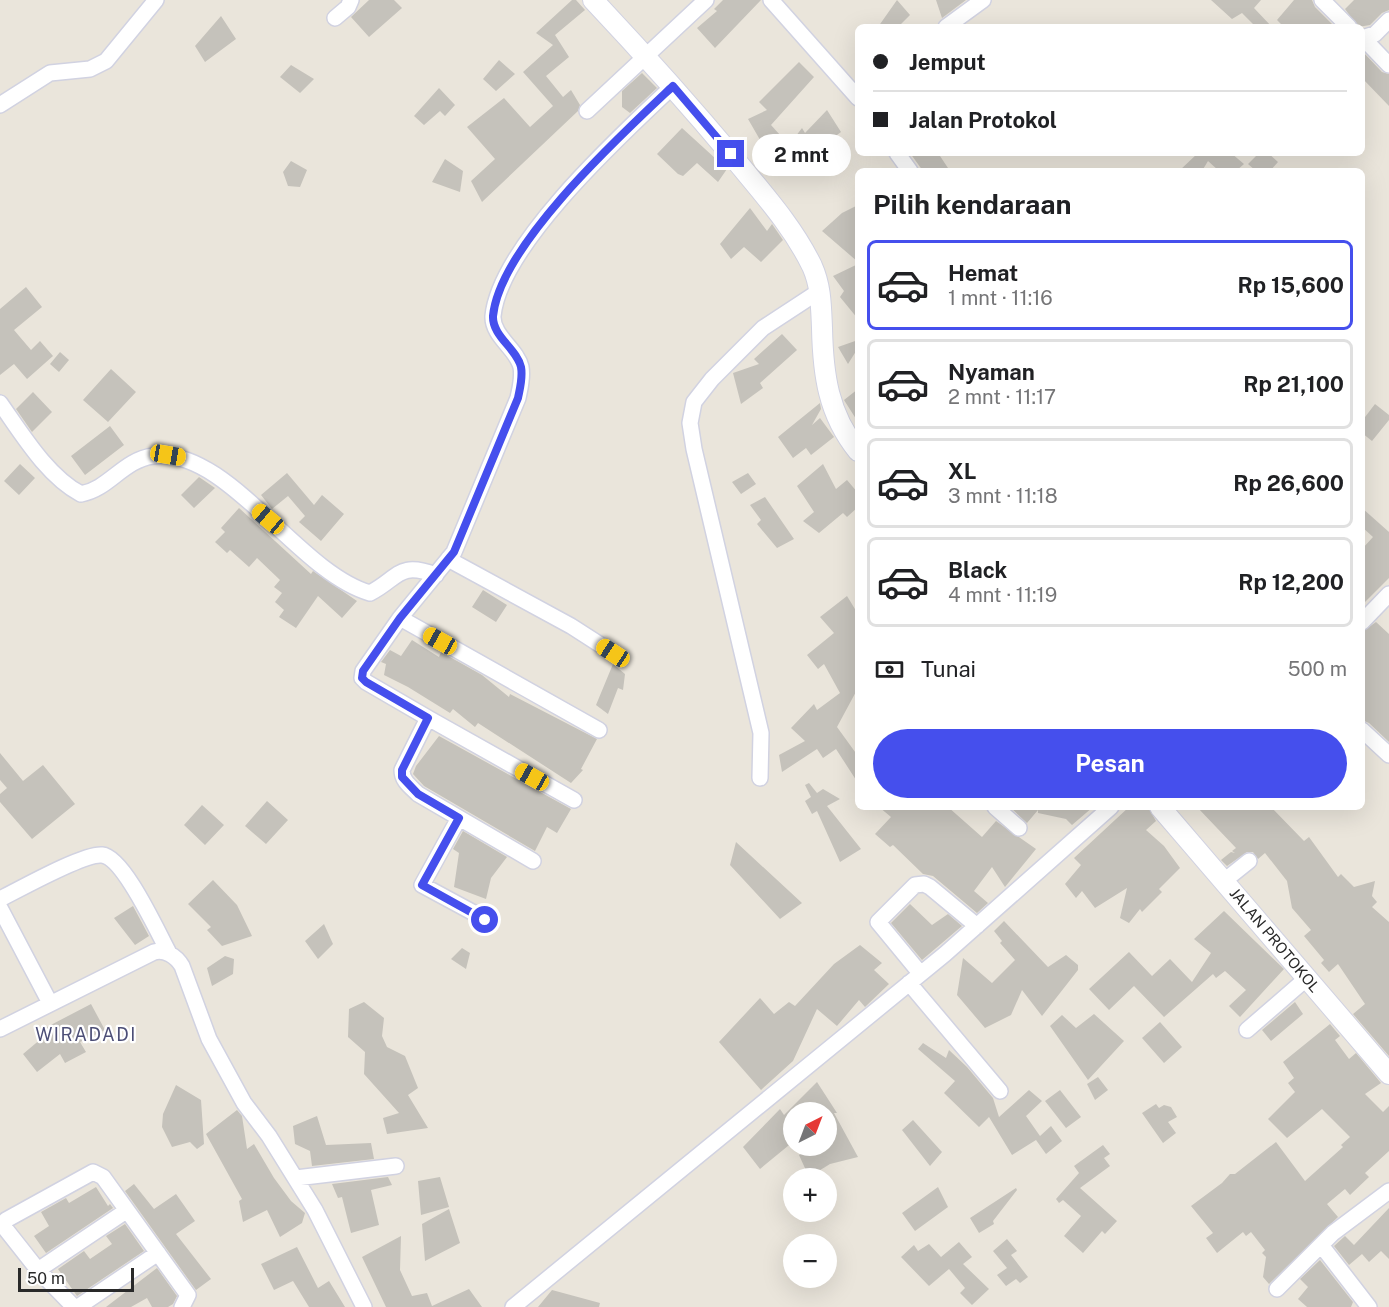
<!DOCTYPE html>
<html lang="id">
<head>
<meta charset="utf-8">
<style>
	body { margin:0; font-family:"Public Sans",sans-serif; background:#f2f2f2; color:#202124; height:100vh; display:flex; flex-direction:column; font-size:22px; white-space:nowrap }
	* { box-sizing:border-box; margin:0 }
	p { font-size:20px; color:#757577 }
	.icon { flex:none; width:33px; height:33px; fill:none; stroke:currentColor; stroke-width:2; stroke-linecap:round; stroke-linejoin:round }
	.map { position:relative; flex:1; overflow:hidden }
	.drawer { position:absolute; left:855px; top:168px; width:510px; height:642px; display:flex; flex-direction:column; background:#fff; border-radius:9px; box-shadow:0 6px 24px #0002 }
	.drawer>* { flex:none }
	.guide { position:absolute; left:855px; top:24px; width:510px; height:132px; border-radius:9px; box-shadow:0 6px 24px #0002; display:grid; align-content:center; height:132px; padding:0 18px; background:#fff }
	.needle { width:39px; rotate:42deg }
	.buttons { position:absolute; left:783px; top:1102px; display:grid; gap:12px }
	.buttons a { display:grid; place-items:center; width:54px; height:54px; border-radius:50%; background:#fff; box-shadow:0 6px 24px #0002; font-size:30px }
	.scale { position:absolute; left:18px; bottom:15px; width:116px; box-sizing:border-box; padding-left:6px; border:3px solid #292929; border-top:0; font-size:16px; line-height:21px; white-space:nowrap; color:#292929; -webkit-text-stroke:4px #fff; paint-order:stroke }
	.end { position:absolute; width:27px; height:27px; margin:-14px; border:8px solid #454fed; background:#fff; box-shadow:0 0 0 3px #fff }
	.from { border-radius:50% }
	.bubble { position:absolute; height:42px; border-radius:21px; background:#fff; box-shadow:0 6px 24px #0002; font-size:20px; font-weight:700; line-height:42px; text-align:center }
	.car { position:absolute; width:18px; height:36px; margin:-18px -9px; border-radius:8px; box-shadow:0 0 4px 2px #0007; background:linear-gradient(#f5c518 24%,#345 0 40%,#f5c518 0 76%,#345 0 86%,#f5c518 0) }
	.guide b { display:flex; align-items:center; gap:21px; height:57px; font-size:22px }
	.guide b+b { border-top:2px solid #e0e0e0 }
	.guide i { width:15px; height:15px; background:#202124 }
	ul { padding:0; list-style:none }
	li { display:flex; align-items:center; gap:18px; height:90px; margin:0 12px 9px; padding:0 6px; border:3px solid #e0e0e0; border-radius:9px }
	li div { flex:1 }
	li b { display:block; font-size:22px }
	li em { font-style:normal; font-weight:700 }
	li.current { border-color:#454fed }
	li>.icon { width:54px; height:54px; stroke-width:1.5 }
	h2 { padding:0 18px; font-size:27px; line-height:72px }
	.pay { display:flex; align-items:center; gap:15px; height:66px; padding:0 18px; font-size:22px }
	.pay p { margin-inline-start:auto }
	.button { display:flex; gap:12px; margin-top:auto; padding:12px 18px }
	.button a { flex:1; height:69px; border-radius:36px; background:#454fed; color:#fff; font-size:24px; font-weight:700; line-height:69px; text-align:center }
	.map>svg:first-child { display:block }
	.building { fill:#c5c2bb }
	.lines { fill:none; stroke-linecap:round; stroke-linejoin:round }
	.minor-casing { stroke:#d1d2e1; stroke-width:18 }
	.tertiary-casing { stroke:#d1d2e1; stroke-width:22 }
	.minor { stroke:#fff; stroke-width:15 }
	.tertiary { stroke:#fff; stroke-width:20 }
	.route { stroke:#454fed; stroke-width:8 }
	.labels { text-anchor:middle; dominant-baseline:central; stroke-width:4.5; stroke-linejoin:round; paint-order:stroke }
	.street-label { font-size:15px; fill:#292929; stroke:#fff }
	.quarter-label { font-size:18px; letter-spacing:1.5px; fill:#4c4e76; stroke:#fff }
</style>
</head>
<body>
<div class="map">
<svg width="1389" height="1307" viewBox="0 0 1389 1307">
	<rect width="100%" height="100%" fill="#eae5db"/>
	<path class="building" d="M369,0H394L402,8L369,37L351,17Z
		M572,0H576L585,10L555,35L569,57L546,76L563,97L571,90L580,105L578,111L482,202L471,181L495,159L467,127L504,98L530,127L553,106L523,72L553,45L536,33Z
		M723,0H761L715,48L697,28L717,11L714,9Z
		M897,0L910,15L898,27H878Z
		M936,0H966L942,18Z
		M1211,0H1261L1254,8L1272,27H1256L1242,13L1232,19Z
		M1294,0H1312L1315,7L1335,27H1284L1277,20Z
		M1354,0H1389V10L1382,13L1370,25L1358,27L1345,9Z
		M221,16L236,39L205,62L195,46Z
		M1362,51L1382,72L1389,74V106L1362,78Z
		M499,60L515,74L496,91L483,79Z
		M799,62L814,77L771,125L789,145L802,128L805,133L827,110L841,132L785,174L774,164L748,119L767,110L759,102Z
		M291,65L314,79L300,93L280,77Z
		M642,73L657,88L630,113L622,107V91Z
		M439,88L455,105L445,116L440,111L424,125L414,116Z
		M682,128L727,169L718,182L697,163L683,176L678,174L657,154Z
		M910,153H938L950,171H923Z
		M1198,153H1231L1244,164L1236,171H1219L1208,161L1202,171H1179Z
		M1259,153H1268L1278,162L1270,171H1256L1248,164Z
		M445,159L463,171L460,192L432,182Z
		M291,161L307,170L300,187L288,186L283,172Z
		M858,205V262L822,231L842,213Z
		M750,208L767,231L772,224L783,240L761,262L744,247L731,259L720,244Z
		M858,264V319L840,297L844,291L833,276Z
		M26,287L42,307L14,330L31,350L40,341L53,356L27,379L14,364L0,375V309Z
		M782,334L797,350L760,383L763,388L741,404L733,373L759,364L754,359Z
		M858,340V348L848,364L838,347Z
		M60,352L69,360L59,372L50,364Z
		M111,369L136,392L108,422L83,400Z
		M858,389V422L844,400Z
		M33,392L52,412L32,432L16,409Z
		M820,403L821,409L812,425L820,418L834,437L811,455L806,448L793,458L778,437Z
		M1375,404L1389,415V420L1372,441L1362,433V421Z
		M110,426L124,445L85,475L71,456Z
		M20,464L35,478L19,495L4,481Z
		M823,464L836,489L847,480L858,493V507L847,517L843,513L819,533L803,521L814,512L797,486Z
		M287,473L314,505L322,495L344,514L321,541L299,522L305,516L288,496L272,509L261,495Z
		M748,473L756,484L741,494L732,482Z
		M199,477L215,488L194,508L181,495Z
		M765,497L794,539L777,548L757,524L761,520L750,505Z
		M239,508L311,574L313,571L357,601L342,618L318,596L296,628L279,617L284,610L275,602L282,593L274,587L280,580L257,558L249,567L230,550L227,553L215,542L225,532L221,528Z
		M1362,508L1389,532V578L1362,605V549L1373,537L1362,527Z
		M483,590L507,605L496,622L472,607Z
		M847,596L858,614V688L837,727L858,756V783L836,749L823,758L817,749L782,772L779,755L805,741L791,728L814,704L817,710L840,693L824,664L818,669L807,655L834,633L820,617Z
		M1376,622L1389,634V742L1369,723L1362,720V632Z
		M412,640L439,657L441,652L482,675L509,697L510,694L597,739L581,769L583,770L571,783L478,723L475,727L453,709L450,713L408,687L384,675L386,664L381,662L390,650L401,656Z
		M613,664L625,674L623,690L618,688L608,714L596,705Z
		M439,736L571,809L557,833L547,827L535,851L424,786L413,774L416,766Z
		M0,753L23,781L43,765L75,804L32,839L0,802V794L7,788L0,780Z
		M809,783L817,793L823,789L840,799L827,806L861,849L840,862L817,811L812,814L805,801L811,797L805,785Z
		M267,801L288,820L266,844L245,826Z
		M202,805L224,825L205,845L184,825Z
		M879,807H948L982,837L996,821L1036,849L1005,887L992,867L974,891L988,903L977,913L933,876L923,874L893,845L890,847L875,834L891,817Z
		M1010,807H1093L1072,825L1066,819L1038,813V810L1027,823Z
		M1129,807H1148L1156,821L1146,830L1164,846L1180,868L1159,889L1162,892L1142,912L1140,909L1129,923L1120,918L1127,888L1095,908L1082,891L1076,898L1065,884L1081,865L1074,858Z
		M1197,807H1271L1304,841L1309,837L1338,877L1341,874L1354,887L1375,881L1372,896L1377,902L1372,907L1389,922V1056L1353,1014L1365,1004L1338,964L1329,972L1321,963L1324,960L1304,936L1311,930L1292,908L1287,881L1265,853L1258,859L1253,852H1247L1227,866L1221,860L1231,852L1235,853L1232,851L1236,848Z
		M463,831L507,857L491,878L486,899L454,887L459,853L453,849Z
		M736,842L802,903L780,919L730,865Z
		M213,880L237,905L252,936L222,946L207,930L211,927L188,904Z
		M910,904L932,925L948,914L962,926L922,960L891,923Z
		M133,906L149,936L135,945L114,918Z
		M1224,911L1284,969L1240,1017L1229,1006L1246,990L1225,971L1216,978L1213,974L1164,1017L1134,986L1109,1010L1089,989L1129,952L1152,976L1170,959L1192,982L1211,953L1194,939Z
		M1004,921L1048,967L1066,955L1078,965V970L1042,1016L1022,990L1011,1015L985,1028L957,995L963,958L992,983L1015,960L1000,943L1002,941L994,931Z
		M324,924L333,944L318,959L305,941Z
		M860,945L882,963L874,970L889,984L865,1007L859,1000L837,1026L817,1009L793,1061L761,1090L719,1042L760,998L774,1014L789,1002L795,1006L834,964Z
		M462,948L470,953L466,969L451,959Z
		M225,956L234,959L233,974L212,986L207,968Z
		M364,1002L384,1018L382,1036L387,1047L405,1056L418,1088L408,1095L428,1128L387,1134L383,1118L399,1113L364,1074L365,1052L348,1037L349,1009Z
		M1295,1002L1303,1014L1271,1041L1262,1030Z
		M91,1004L105,1030L80,1042L86,1052L65,1063L60,1054L37,1072L23,1054L48,1033L45,1028Z
		M1094,1014L1124,1041L1088,1080L1050,1026L1062,1015L1076,1028Z
		M1160,1022L1182,1047L1164,1063L1142,1038Z
		M1330,1024L1340,1036L1335,1040L1349,1059L1356,1053L1381,1083L1365,1094L1383,1112L1389,1106V1151L1365,1173L1369,1177L1350,1195L1345,1189L1327,1204L1338,1217L1269,1284L1263,1277L1266,1257L1262,1253L1265,1250L1251,1232L1246,1236L1243,1232L1217,1253L1206,1238L1213,1233L1191,1206L1222,1183L1230,1174H1235L1276,1142L1305,1181L1343,1147L1341,1145L1350,1137L1322,1109L1287,1138L1268,1119L1295,1092L1288,1083L1294,1078L1283,1062Z
		M923,1043L946,1058L949,1050L967,1067L993,1098L999,1117L1029,1090L1042,1101L1026,1116L1040,1136L1051,1126L1062,1141L1046,1154L1036,1140L1012,1155L989,1117L979,1127L944,1093L955,1081L918,1049Z
		M1098,1077L1108,1090L1095,1100L1087,1084Z
		M817,1082L837,1113H834L858,1157L830,1164L809,1177L799,1155L812,1146H826V1113H794V1141L760,1169L743,1147L780,1109L784,1115Z
		M176,1085L201,1100L204,1144L197,1149L190,1142L172,1147L162,1127L163,1114Z
		M1060,1090L1081,1117L1066,1128L1045,1101Z
		M1156,1104L1159,1108L1164,1105L1171,1107L1177,1117L1168,1122L1176,1133L1163,1143L1142,1113Z
		M237,1110L242,1116L247,1149L254,1144L274,1178L291,1201L305,1213L302,1223L280,1237L267,1210L243,1222L239,1201L242,1199L206,1134Z
		M317,1116L326,1145L371,1143L374,1159L312,1166L310,1151L295,1144L293,1126Z
		M913,1120L942,1152L930,1166L902,1130Z
		M1103,1145L1110,1154L1104,1158L1110,1166L1080,1188L1117,1221L1105,1234L1102,1231L1083,1253L1064,1236L1081,1216L1063,1200L1059,1203L1056,1199L1079,1173L1074,1166Z
		M388,1177L392,1185L371,1190L379,1225L351,1233L342,1197L338,1198L332,1184Z
		M440,1177L449,1207L421,1215L418,1181Z
		M134,1184L154,1209L176,1194L195,1221L176,1234L211,1279L196,1290L125,1191Z
		M96,1187L108,1206L110,1204L113,1208L46,1253L34,1236L49,1226L41,1212L66,1198L69,1203Z
		M938,1187L948,1207L915,1231L902,1213Z
		M1016,1188L1017,1190L993,1221L994,1224L979,1233L970,1218Z
		M1389,1208V1259L1381,1251L1369,1262L1362,1254L1349,1265L1334,1246L1345,1236L1354,1245Z
		M449,1209L460,1243L425,1261L422,1224Z
		M125,1224L144,1251L77,1296L58,1269L84,1251L90,1259L112,1244L106,1236Z
		M401,1236L400,1270L412,1296L427,1293L432,1306L469,1289L482,1307H386L362,1257Z
		M1007,1239L1017,1251L1011,1255L1028,1277L1020,1283L1016,1279L1006,1286L997,1275L1007,1268L993,1251Z
		M959,1242L972,1257L963,1264L989,1289L972,1305L960,1293L965,1288L949,1269L929,1286L901,1257L914,1245L918,1251L929,1244L941,1257Z
		M297,1247L318,1288L329,1281L345,1307H309L293,1281L274,1290L261,1264Z
		M1320,1260L1353,1302L1351,1307H1307L1298,1299L1308,1287L1300,1279Z
		M157,1268L177,1296L173,1304L168,1307H152L147,1298L131,1307H106Z
		M552,1290L600,1303L599,1307H538Z"/>
	<g class="lines">
		<defs>
			<path id="minor" d="M771,0L858,98
				M1322,0L1349,27
				M335,18L348,7L351,0
				M946,27L983,0
				M1362,38L1375,34L1389,20
				M1364,39L1389,65
				M0,105L50,73L90,69L106,61L156,0
				M587,111L706,0
				M897,153L910,171
				M0,403C22,434 47,476 81,494C109,489 123,460 153,456C227,446 297,572 370,593C399,578 398,561 436,575
				M448,559L571,626L613,653
				M400,618L599,730
				M1362,622L1389,594
				M428,718L574,800
				M1362,730L1389,755
				M760,778L761,733L694,449L690,423L694,402L712,379L763,328L821,290
				M995,807L1019,828
				M459,818L422,885L485,919
				M533,861L418,794C410,786 402,781 402,770L428,718L366,682L362,678L363,671L400,618L454,552L518,398C520,388 523,378 521,367C517,349 492,336 493,316C500,245 622,134 673,86
				M1224,881L1249,861
				M0,899C20,889 84,853 102,855C124,857 158,933 169,953
				M0,908L50,1003
				M920,973L878,922L915,885L924,884L930,887L977,926
				M909,983L1000,1091
				M0,1029L154,952C165,949 176,956 182,966L209,1039L244,1103L269,1136L315,1210L364,1307
				M1247,1030L1307,978
				M296,1178L396,1166
				M1321,1245L1369,1307
				M38,1270L126,1211
				M1277,1289L1333,1233L1389,1191
				M74,1307L38,1270L4,1227L6,1220L93,1172L103,1177L188,1295L182,1307
				M78,1307L158,1253
				M513,1307L945,954L1111,807"/>
			<path id="tertiary" d="M593,0C643,53 691,107 738,163C765,196 793,227 812,266C821,286 821,305 822,328C823,374 828,414 858,451
				M1160,807L1389,1074"/>
		</defs>
		<use href="#minor" class="minor-casing"/>
		<use href="#tertiary" class="tertiary-casing"/>
		<use href="#minor" class="minor"/>
		<use href="#tertiary" class="tertiary"/>
	</g>
	<g class="lines">
		<path class="route" d="M485,920L422,885L459,818L418,794L402,777V770L428,718L366,682L362,678L363,671L400,618L454,552L518,398C520,388 523,378 521,367C517,349 492,336 493,316C500,245 622,134 673,86L731,154"/>
	</g>
	<g class="labels">
		<g class="street-label">
			<text transform="translate(1275 940) rotate(50)">JALAN PROTOKOL</text>
		</g>
		<g class="quarter-label">
			<text x="86" y="1034">WIRADADI</text>
		</g>
	</g>
</svg>
<div class="buttons">
<a><svg class="needle" viewBox="-14 -14 28 28"><path d="M0-13l5 13h-10z" fill="#e53935"/><path d="M0 13l5-13h-10z" fill="#757577"/></svg></a>
<a>+</a>
<a>−</a>
</div>
<div class="scale">50 m</div>
<i class="end from" style="left:485px;top:920px"></i>
<i class="end" style="left:731px;top:154px"></i>
<div class="bubble" style="left:752px;top:134px;width:99px">2 mnt</div>
<i class="car" style="left:168px;top:455px;rotate:100deg"></i>
<i class="car" style="left:268px;top:519px;rotate:310deg"></i>
<i class="car" style="left:440px;top:641px;rotate:299deg"></i>
<i class="car" style="left:613px;top:653px;rotate:303deg"></i>
<i class="car" style="left:532px;top:777px;rotate:299deg"></i>
<div class="guide">
<b><i class="from"></i>Jemput</b>
<b><i></i>Jalan Protokol</b>
</div>
<section class="drawer">
<h2>Pilih kendaraan</h2>
<ul>
<li class="current"><svg class="icon" aria-label="car" viewBox="0 0 24 24"><path d="M5 17H2v-5l4-1 3-4h7l3 4 3 1v5h-3M9 17h6M6 11h13"/><circle cx="7" cy="17" r="2"/><circle cx="17" cy="17" r="2"/></svg><div><b>Hemat</b><p>1 mnt · 11:16</p></div><em>Rp 15,600</em></li>
<li><svg class="icon" aria-label="car" viewBox="0 0 24 24"><path d="M5 17H2v-5l4-1 3-4h7l3 4 3 1v5h-3M9 17h6M6 11h13"/><circle cx="7" cy="17" r="2"/><circle cx="17" cy="17" r="2"/></svg><div><b>Nyaman</b><p>2 mnt · 11:17</p></div><em>Rp 21,100</em></li>
<li><svg class="icon" aria-label="car" viewBox="0 0 24 24"><path d="M5 17H2v-5l4-1 3-4h7l3 4 3 1v5h-3M9 17h6M6 11h13"/><circle cx="7" cy="17" r="2"/><circle cx="17" cy="17" r="2"/></svg><div><b>XL</b><p>3 mnt · 11:18</p></div><em>Rp 26,600</em></li>
<li><svg class="icon" aria-label="car" viewBox="0 0 24 24"><path d="M5 17H2v-5l4-1 3-4h7l3 4 3 1v5h-3M9 17h6M6 11h13"/><circle cx="7" cy="17" r="2"/><circle cx="17" cy="17" r="2"/></svg><div><b>Black</b><p>4 mnt · 11:19</p></div><em>Rp 12,200</em></li>
</ul>
<div class="pay"><svg class="icon" aria-label="cash" viewBox="0 0 24 24"><path d="M3 7h18v10H3z"/><circle cx="12" cy="12" r="2"/></svg>Tunai<p>500 m</p></div>
<div class="button"><a>Pesan</a></div>
</section>
</div>
</body>
</html>
